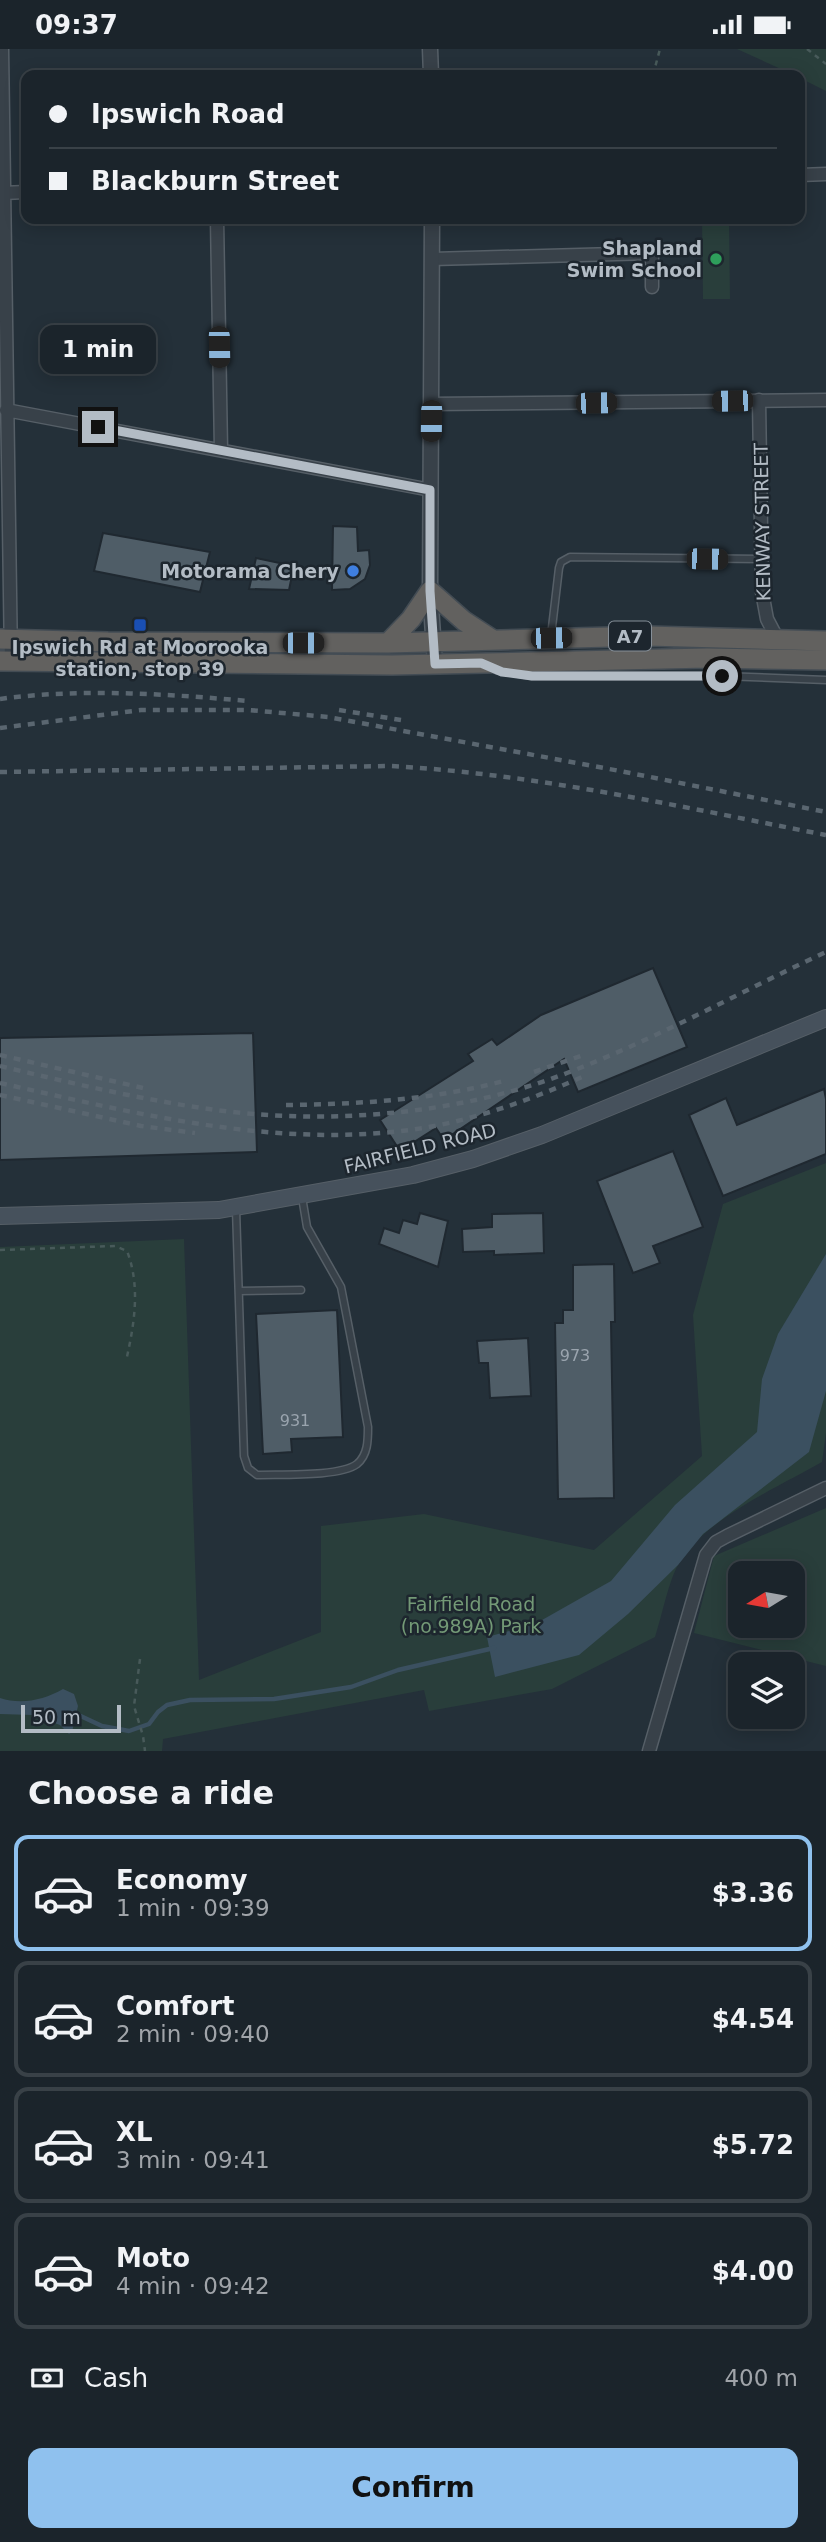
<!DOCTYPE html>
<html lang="en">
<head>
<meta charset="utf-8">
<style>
	body { margin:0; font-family:"DejaVu Sans",sans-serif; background:#283037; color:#f1f3f6; height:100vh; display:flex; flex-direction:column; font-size:26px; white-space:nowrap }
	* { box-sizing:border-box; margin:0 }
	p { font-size:23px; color:#a0a4a9 }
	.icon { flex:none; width:38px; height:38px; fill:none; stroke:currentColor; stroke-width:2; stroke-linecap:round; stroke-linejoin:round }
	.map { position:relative; height:1702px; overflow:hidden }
	.details { display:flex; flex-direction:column; background:#1b242b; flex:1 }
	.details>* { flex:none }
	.banner { position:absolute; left:21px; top:21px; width:784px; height:154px; border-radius:14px; box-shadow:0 4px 18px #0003,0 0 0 2px #394147; display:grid; align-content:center; height:154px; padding:0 28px; background:#1b242b }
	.needle { width:46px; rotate:259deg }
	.buttons { position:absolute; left:728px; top:1512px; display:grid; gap:14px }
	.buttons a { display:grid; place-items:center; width:77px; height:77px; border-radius:14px; background:#1b242b; box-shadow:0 4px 18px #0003,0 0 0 2px #394147; font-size:35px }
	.scale { position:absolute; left:21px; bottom:18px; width:100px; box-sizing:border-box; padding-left:7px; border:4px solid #b3bcc5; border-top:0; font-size:19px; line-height:24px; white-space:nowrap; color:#b3bcc5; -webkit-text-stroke:5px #1d262e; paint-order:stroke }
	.end { position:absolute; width:32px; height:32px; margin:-16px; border:9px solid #b3bcc5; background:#111; box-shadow:0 0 0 4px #111 }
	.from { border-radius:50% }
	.bubble { position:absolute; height:49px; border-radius:14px; background:#1b242b; box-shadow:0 4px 18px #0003,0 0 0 2px #394147; font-size:23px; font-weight:700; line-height:49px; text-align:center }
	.car { position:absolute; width:21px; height:42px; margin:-21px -10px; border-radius:9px; box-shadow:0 0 5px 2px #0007; background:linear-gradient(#222 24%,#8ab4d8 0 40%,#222 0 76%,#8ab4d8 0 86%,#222 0) }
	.banner b { display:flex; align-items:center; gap:24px; height:66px; font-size:26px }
	.banner b+b { border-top:2px solid #394147 }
	.banner i { width:18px; height:18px; background:#f1f3f6 }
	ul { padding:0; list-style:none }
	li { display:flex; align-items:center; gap:21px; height:116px; margin:0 14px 10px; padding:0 14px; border:4px solid #394147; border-radius:14px }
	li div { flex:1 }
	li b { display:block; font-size:26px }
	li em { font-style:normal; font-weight:700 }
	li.active { border-color:#8fc1ee }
	li>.icon { width:63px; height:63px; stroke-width:1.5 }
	h2 { padding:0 28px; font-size:32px; line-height:84px }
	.pay { display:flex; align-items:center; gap:18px; height:77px; padding:0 28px; font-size:26px }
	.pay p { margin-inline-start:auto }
	.cta { display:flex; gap:14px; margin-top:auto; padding:14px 28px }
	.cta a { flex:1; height:80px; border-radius:14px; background:#8fc1ee; color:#111; font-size:28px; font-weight:700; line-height:80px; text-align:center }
	.status { display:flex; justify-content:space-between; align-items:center; height:49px; padding:0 35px; background:#1b242b; direction:ltr }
	.status svg { height:19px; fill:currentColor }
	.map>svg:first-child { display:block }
	.green { fill:#293e3b; fill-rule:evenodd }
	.water { fill:#3b5060 }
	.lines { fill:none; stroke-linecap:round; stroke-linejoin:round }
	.stream { stroke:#3b5060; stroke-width:4.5 }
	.building { fill:#4f5d67; stroke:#1f2830; stroke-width:2 }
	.service-casing { stroke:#565f67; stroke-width:9 }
	.minor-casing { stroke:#565f67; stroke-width:15 }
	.tertiary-casing { stroke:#565f67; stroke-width:17 }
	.secondary-casing { stroke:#565f67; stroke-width:18 }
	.trunk-casing { stroke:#434c54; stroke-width:22 }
	.path { stroke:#485a5a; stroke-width:2.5; stroke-dasharray:5 5; stroke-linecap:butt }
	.service { stroke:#384149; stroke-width:6 }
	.minor { stroke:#384149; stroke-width:12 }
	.tertiary { stroke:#384149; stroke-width:14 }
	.secondary { stroke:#46515c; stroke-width:16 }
	.trunk { stroke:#62615f; stroke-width:19 }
	.rail { stroke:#5a6670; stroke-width:4.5; stroke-dasharray:7 7; stroke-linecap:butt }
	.route { stroke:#b3bcc5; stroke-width:9 }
	.leisure-dot { fill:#2e9e5b; stroke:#1d262e; stroke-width:2.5 }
	.shop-dot { fill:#3f7fe0; stroke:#1d262e; stroke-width:2.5 }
	.transit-dot { fill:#1a4fb4; stroke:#1d262e; stroke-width:2.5 }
	.labels { text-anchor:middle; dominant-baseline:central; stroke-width:5; stroke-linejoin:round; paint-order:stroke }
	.number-label { font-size:16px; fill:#9aa4ae }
	.shield { fill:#1d262e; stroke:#868f98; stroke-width:2 }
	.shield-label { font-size:18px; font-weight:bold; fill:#b3bcc5 }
	.poi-label { font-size:19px; font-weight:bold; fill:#b3bcc5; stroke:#1d262e; text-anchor:end }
	.street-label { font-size:19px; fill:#b3bcc5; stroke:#1d262e }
	.park-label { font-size:19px; fill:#739976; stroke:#1d262e }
</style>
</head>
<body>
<div class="status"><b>09:37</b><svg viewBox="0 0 49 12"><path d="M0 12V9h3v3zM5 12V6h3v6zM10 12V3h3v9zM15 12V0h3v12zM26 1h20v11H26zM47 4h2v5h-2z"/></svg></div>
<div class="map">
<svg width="826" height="1702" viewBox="0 0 826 1702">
	<rect width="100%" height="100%" fill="#243039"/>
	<path class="green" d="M737,0H826V42L800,29V26H794Z
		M702,170H729L730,250H703Z
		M826,1114V1384L822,1413C780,1437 701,1472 678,1516C668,1534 662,1567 655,1588L552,1640L429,1662L424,1641L163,1690L162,1702H0V1198L184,1190L199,1631L321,1583V1477L424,1465L594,1501L702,1407L693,1266L723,1155Z
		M826,1459V1617L694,1584L714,1507ZM740,1524H793V1577H740Z"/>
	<path class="water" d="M826,1205V1342L809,1403L703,1485L678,1516L628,1565L579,1606L495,1628L487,1588L535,1575L611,1532L675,1456L757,1383L762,1330L778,1285Z
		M63,1640L74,1645L78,1657L72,1683L69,1685L60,1676L32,1666L0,1665V1649C21,1656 44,1651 63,1640Z"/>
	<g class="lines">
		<path class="stream" d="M72,1663L102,1677L129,1682L149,1675L158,1663L167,1656L190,1651L274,1650L351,1638L398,1621L494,1599"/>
	</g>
	<path class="building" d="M333,477L357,478L358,502L369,501L370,516L365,530L350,540L332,541Z
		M103,484L210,503L200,543L94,522Z
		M256,509L294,517L289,541L249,540Z
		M653,919L687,998L578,1043L564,1010L444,1091L436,1079L400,1102L380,1071L473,1012L468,1005L492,990L497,996L541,966Z
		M253,984L257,1103L0,1111V989Z
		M824,1040L826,1050V1105L723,1147L689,1066L726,1049L737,1076Z
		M673,1102L703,1178L653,1197L660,1214L633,1224L597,1132Z
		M420,1164L448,1172L438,1218L379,1195L384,1179L399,1184L403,1171L417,1175Z
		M543,1164L544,1204L494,1206V1202L463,1203L462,1180L492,1178V1165Z
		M614,1215L615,1273H611L614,1449L558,1450L555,1274H563V1261H573V1216Z
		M337,1261L343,1388L291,1390L292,1403L263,1405L256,1265Z
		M528,1289L531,1347L490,1349L488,1314H479L477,1292Z"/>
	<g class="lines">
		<defs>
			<path id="service" d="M551,587L559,519L561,513L570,508L761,510
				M496,621L532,627H722L826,631
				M236,1160L244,1407L248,1419L257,1426C280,1425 340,1428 357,1415C368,1406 368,1391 368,1378L341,1238L307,1178L302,1148
				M239,1242L301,1241"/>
			<path id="minor" d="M2,0L11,612
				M800,126L826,125
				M3,144L26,143
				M217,170L221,401
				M432,210L652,204V238
				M759,351L762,543L767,570L778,591
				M431,355L826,351
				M6,361L431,441
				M649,1702L706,1506L716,1493L727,1487L826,1439"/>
			<path id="tertiary" d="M430,0L431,26
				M432,170L430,542L435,615"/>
			<path id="secondary" d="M0,1167L219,1161L413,1126L473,1110L542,1086L826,969"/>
			<path id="trunk" d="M0,590L108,593L388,594L648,587L826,592
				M388,594L411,570L430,542L464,572L493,591
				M0,612L392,616L707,609L826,611"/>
		</defs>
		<use href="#service" class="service-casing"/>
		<use href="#minor" class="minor-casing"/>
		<use href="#tertiary" class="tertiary-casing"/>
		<use href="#secondary" class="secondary-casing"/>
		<use href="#trunk" class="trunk-casing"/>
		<path class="path" d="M807,0L826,15
			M653,26L660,0
			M0,1201L115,1197L127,1202C141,1238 134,1277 126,1312
			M140,1610L134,1657L143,1687L145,1702"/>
		<use href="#service" class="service"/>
		<use href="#minor" class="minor"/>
		<use href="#tertiary" class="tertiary"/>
		<use href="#secondary" class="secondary"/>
		<use href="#trunk" class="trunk"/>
		<path class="rail" d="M0,650C81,639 167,645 248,652
			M339,661L401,671
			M0,679L141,661H249L328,668L620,722L826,763
			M0,723L390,717C537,725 681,758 826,786
			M0,1006L143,1039
			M0,1017C67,1033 134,1049 202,1059C319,1077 456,1067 567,1024C656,990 740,943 826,903
			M534,1023L581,1007
			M0,1034C134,1064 271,1099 410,1081C469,1073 528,1052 582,1028
			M0,1046L141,1077L195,1084
			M286,1056C360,1055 435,1051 507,1031"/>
	</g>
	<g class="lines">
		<path class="route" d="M98,378L430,441V542L435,615L481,614L502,623L532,627H722"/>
	</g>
	<circle class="leisure-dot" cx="716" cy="210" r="7"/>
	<circle class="shop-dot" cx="353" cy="522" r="7"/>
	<rect class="transit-dot" x="133" y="569" width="14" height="14" rx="3.5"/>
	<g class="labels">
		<g class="number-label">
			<text x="575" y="1306">973</text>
			<text x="295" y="1371">931</text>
		</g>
		<rect class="shield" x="609" y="572.5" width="42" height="29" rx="5"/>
		<g class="shield-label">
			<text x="630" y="587">A7</text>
		</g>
		<g class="poi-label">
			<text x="702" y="199">Shapland<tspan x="702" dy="22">Swim School</tspan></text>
			<text x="339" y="522">Motorama Chery</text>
			<text x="140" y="598" text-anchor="middle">Ipswich Rd at Moorooka<tspan x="140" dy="22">station, stop 39</tspan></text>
		</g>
		<g class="street-label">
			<text transform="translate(762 473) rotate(-91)">KENWAY STREET</text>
			<text transform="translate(420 1099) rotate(-14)">FAIRFIELD ROAD</text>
		</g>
		<g class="park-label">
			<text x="471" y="1555">Fairfield Road<tspan x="471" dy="22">(no.989A) Park</tspan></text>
		</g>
	</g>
</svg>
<div class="buttons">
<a><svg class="needle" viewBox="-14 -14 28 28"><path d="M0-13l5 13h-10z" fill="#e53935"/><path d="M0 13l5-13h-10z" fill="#a0a4a9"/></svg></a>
<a><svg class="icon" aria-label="layers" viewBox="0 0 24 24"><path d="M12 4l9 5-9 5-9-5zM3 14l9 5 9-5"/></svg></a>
</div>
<div class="scale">50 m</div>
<i class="end from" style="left:722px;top:627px"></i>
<i class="end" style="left:98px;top:378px"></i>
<div class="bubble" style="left:40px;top:276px;width:116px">1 min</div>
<i class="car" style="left:219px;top:298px;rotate:179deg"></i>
<i class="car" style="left:732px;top:352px;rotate:269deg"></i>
<i class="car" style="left:596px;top:354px;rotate:89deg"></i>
<i class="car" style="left:431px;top:372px;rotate:181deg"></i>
<i class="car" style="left:707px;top:510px;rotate:91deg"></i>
<i class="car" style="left:551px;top:589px;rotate:89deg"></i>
<i class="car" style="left:303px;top:594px;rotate:90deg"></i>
<div class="banner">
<b><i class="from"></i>Ipswich Road</b>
<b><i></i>Blackburn Street</b>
</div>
</div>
<section class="details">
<h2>Choose a ride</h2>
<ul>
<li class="active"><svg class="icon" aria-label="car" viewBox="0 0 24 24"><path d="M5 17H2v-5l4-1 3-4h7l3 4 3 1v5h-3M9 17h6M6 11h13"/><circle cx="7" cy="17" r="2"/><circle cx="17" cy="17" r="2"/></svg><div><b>Economy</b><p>1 min · 09:39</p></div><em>$3.36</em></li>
<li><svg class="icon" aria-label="car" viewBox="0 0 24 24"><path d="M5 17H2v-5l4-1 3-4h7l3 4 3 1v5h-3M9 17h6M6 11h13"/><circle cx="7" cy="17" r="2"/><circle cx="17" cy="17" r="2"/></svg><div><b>Comfort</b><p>2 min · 09:40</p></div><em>$4.54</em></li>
<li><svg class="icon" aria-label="car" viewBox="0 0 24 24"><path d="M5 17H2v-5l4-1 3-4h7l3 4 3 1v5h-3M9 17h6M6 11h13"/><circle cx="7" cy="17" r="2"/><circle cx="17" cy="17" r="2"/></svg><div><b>XL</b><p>3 min · 09:41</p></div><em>$5.72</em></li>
<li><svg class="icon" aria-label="car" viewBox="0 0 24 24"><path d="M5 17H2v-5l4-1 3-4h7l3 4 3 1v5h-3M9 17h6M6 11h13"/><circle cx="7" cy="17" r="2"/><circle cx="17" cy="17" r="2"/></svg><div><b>Moto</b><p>4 min · 09:42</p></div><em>$4.00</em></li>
</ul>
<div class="pay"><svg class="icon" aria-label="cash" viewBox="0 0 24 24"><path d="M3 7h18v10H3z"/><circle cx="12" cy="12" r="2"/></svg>Cash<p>400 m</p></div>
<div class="cta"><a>Confirm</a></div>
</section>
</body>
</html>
